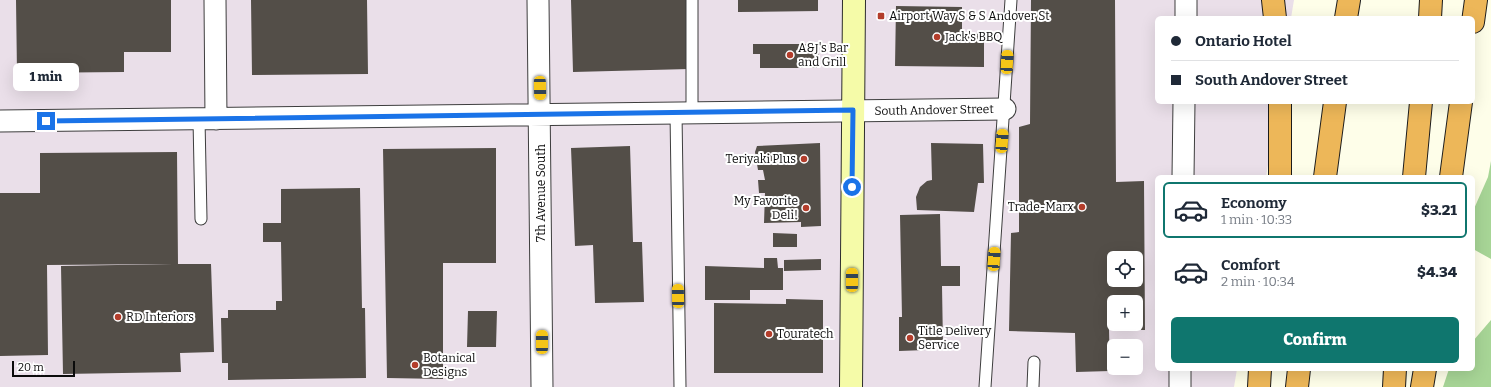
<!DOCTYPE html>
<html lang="en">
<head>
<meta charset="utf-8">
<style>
	body { margin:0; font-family:Bitter,serif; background:#f2f2f3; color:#1f2937; height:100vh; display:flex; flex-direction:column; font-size:15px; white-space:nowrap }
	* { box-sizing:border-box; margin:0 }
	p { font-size:13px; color:#747a83 }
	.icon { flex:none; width:22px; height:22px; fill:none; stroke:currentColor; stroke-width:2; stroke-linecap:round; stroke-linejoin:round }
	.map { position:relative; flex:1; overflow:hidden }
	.drawer { position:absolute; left:1155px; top:175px; width:320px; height:196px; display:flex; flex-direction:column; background:#fff; border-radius:6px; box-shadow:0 4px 16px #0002 }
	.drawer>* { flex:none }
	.guide { position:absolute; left:1155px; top:16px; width:320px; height:88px; border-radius:6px; box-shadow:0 4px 16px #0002; display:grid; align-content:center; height:88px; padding:0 16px; background:#fff }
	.fabs { position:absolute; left:1107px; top:251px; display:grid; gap:8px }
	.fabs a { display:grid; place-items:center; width:36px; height:36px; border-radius:6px; background:#fff; box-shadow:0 4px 16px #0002; font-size:20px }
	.scale { position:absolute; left:12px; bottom:10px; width:63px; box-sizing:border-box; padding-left:4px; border:2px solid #0b0b0b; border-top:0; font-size:11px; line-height:14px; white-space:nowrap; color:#0b0b0b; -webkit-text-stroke:3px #fff; paint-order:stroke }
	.end { position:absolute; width:18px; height:18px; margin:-9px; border:5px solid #1a73e8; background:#fff; box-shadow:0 0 0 2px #fff }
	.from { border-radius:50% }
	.bubble { position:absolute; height:28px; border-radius:6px; background:#fff; box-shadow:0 4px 16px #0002; font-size:13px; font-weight:800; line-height:28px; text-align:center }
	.car { position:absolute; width:12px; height:24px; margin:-12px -6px; border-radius:5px; box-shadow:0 0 3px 1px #0007; background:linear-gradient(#f5c518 24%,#345 0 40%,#f5c518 0 76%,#345 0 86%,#f5c518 0) }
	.guide b { display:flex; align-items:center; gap:14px; height:38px; font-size:15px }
	.guide b+b { border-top:1px solid #e0e1e3 }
	.guide i { width:10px; height:10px; background:#1f2937 }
	ul { padding:7px 0 0; list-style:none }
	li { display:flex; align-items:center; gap:12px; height:56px; margin:0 8px 6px; padding:0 8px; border:2px solid transparent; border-radius:6px }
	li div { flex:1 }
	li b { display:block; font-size:15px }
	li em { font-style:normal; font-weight:800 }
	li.active { border-color:#0f766e }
	li>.icon { width:36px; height:36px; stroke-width:1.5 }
	.primary-button { display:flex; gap:8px; margin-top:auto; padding:8px 16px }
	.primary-button a { flex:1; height:46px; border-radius:6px; background:#0f766e; color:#fff; font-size:16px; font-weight:800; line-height:46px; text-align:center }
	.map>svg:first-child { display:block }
	.industrial { fill:#eadfe9; fill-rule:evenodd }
	.forest { fill:#a7d596 }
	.building { fill:#534e48; fill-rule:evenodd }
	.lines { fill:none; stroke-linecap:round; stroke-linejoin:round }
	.service-casing { stroke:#3e3e3e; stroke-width:13 }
	.minor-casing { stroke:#3e3e3e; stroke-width:23 }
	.secondary-casing { stroke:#2d2d2d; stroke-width:24 }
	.motorway-casing { stroke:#1c1c1c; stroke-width:24 }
	.service { stroke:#fff; stroke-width:11 }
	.minor { stroke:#fff; stroke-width:21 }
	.secondary { stroke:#f5fba8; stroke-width:22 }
	.motorway { stroke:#edb759; stroke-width:22 }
	.route { stroke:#1a73e8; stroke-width:5 }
	.poi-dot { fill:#b33d2b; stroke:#fff; stroke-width:1.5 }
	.labels { text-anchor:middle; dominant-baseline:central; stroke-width:4; stroke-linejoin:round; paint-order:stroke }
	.poi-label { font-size:12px; fill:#0b0b0b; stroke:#fff; text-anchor:start }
	.street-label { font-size:12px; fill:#0b0b0b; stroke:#fff }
</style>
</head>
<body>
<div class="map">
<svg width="1491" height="387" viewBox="0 0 1491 387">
	<rect width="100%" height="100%" fill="#fefee9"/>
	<path class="industrial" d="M0,0H1294L1291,18H1157V102H1278L1266,177H1157V369H1237L1234,387H0ZM1114,258H1136V280H1114ZM1114,302H1136V324H1114ZM1114,346H1136V368H1114Z"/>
	<path class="forest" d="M1491,161V259L1473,249V211L1488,177Z
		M1491,320V387H1443L1449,369H1473V341Z"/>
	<path class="building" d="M16,0H171V52H124V72L17,73Z
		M251,0H367L368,74L252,75Z
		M571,0H688L689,69L573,72Z
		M738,0H818V11L738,12Z
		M1031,0H1115L1116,182L1144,181L1145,330H1109L1110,371L1076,372L1075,333L1009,331L1011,233L1019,232V127L1030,124ZM1114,258H1136V280H1114ZM1114,302H1136V324H1114Z
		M896,6L962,7V33H980V42H984V67L895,66Z
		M753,44H819V68H760V54H753Z
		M820,143L821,226L801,227V222L764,223L765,193H759L758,180H765L763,170H758L755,152L757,146Z
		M931,143L983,144L984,183H978L974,212L917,210L916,197L920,187L927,181L932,180Z
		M630,146L633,242H642L644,302L595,303L593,245L575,246L571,148Z
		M496,148V263H443V379L387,378L383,149Z
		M177,152L178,264H211L214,352L180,353L181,372L63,374L61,266L173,264L47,265L48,355L0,356V193H40V153Z
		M360,188L362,308H365L366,378L228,380V363H222L221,318H228V310H276V301H282L281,242H263V223H281V189Z
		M940,214L941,266H960V286H942L943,345L926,346V350L899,351V317H902L900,215Z
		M773,233L797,234V247H773Z
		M764,258H777L778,268H783V290H750V300H705V266L764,268Z
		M821,259V270L784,271V260Z
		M786,299L823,300V373H714V303L786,304Z
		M468,311H497L496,347H467Z"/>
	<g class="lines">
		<defs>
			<path id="service" d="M692,0V113
				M676,113L680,387
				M199,119L201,219
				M985,387L1011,0
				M1033,387L1034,362"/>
			<path id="minor" d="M215,0L216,119
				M538,0L542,387
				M1186,18V0
				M0,121L1005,109
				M1183,177L1184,102
				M1180,387V369"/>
			<path id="secondary" d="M851,387L854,0"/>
			<path id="motorway" d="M1273,0L1275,18
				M1346,18L1349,0
				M1430,18L1431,0
				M1473,22L1476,0
				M1280,177V102
				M1325,177L1335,102
				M1414,177L1421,102
				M1451,177L1461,102
				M1259,387L1260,369
				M1297,387L1299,369
				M1394,387L1395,369
				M1422,387L1425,369"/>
		</defs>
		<use href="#service" class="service-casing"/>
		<use href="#minor" class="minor-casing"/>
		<use href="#secondary" class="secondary-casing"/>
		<use href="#motorway" class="motorway-casing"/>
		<use href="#service" class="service"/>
		<use href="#minor" class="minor"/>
		<use href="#secondary" class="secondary"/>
		<use href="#motorway" class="motorway"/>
	</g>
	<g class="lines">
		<path class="route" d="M46,121L853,110L852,187"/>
	</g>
	<g class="poi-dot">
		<rect x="877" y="12" width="8" height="8" rx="2"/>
		<circle cx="937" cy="37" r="4"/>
		<circle cx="790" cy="55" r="4"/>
		<circle cx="804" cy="159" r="4"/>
		<circle cx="1082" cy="207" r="4"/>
		<circle cx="806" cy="208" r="4"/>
		<circle cx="118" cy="317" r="4"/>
		<circle cx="769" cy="334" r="4"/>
		<circle cx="910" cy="338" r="4"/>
		<circle cx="415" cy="365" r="4"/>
	</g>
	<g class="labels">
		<g class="poi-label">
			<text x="889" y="16">Airport Way S &amp; S Andover St</text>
			<text x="945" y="37">Jack's BBQ</text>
			<text x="798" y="48">A&amp;J's Bar<tspan x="798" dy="14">and Grill</tspan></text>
			<text x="796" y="159" text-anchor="end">Teriyaki Plus</text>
			<text x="798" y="201" text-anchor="end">My Favorite<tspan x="798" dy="14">Deli!</tspan></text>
			<text x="1074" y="207" text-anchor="end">Trade-Marx</text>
			<text x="126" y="317">RD Interiors</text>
			<text x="918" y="331">Title Delivery<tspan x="918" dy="14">Service</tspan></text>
			<text x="777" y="334">Touratech</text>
			<text x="423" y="358">Botanical<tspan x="423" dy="14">Designs</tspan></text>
		</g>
		<g class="street-label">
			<text transform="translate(934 110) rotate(-1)">South Andover Street</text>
			<text transform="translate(541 193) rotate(-90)">7th Avenue South</text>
		</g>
	</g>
</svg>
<div class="fabs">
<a><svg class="icon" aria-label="locate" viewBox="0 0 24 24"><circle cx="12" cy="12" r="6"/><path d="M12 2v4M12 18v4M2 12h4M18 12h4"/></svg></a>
<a>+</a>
<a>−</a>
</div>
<div class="scale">20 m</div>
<i class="end from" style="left:852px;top:187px"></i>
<i class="end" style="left:46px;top:121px"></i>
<div class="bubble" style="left:13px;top:63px;width:66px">1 min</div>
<i class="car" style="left:1007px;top:62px;rotate:3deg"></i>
<i class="car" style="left:540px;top:88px;rotate:179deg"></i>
<i class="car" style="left:1002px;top:141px;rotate:4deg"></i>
<i class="car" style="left:994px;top:259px;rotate:4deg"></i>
<i class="car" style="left:852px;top:280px;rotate:0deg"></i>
<i class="car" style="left:678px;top:296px;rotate:359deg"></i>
<i class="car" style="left:542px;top:342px;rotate:0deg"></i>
<div class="guide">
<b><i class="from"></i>Ontario Hotel</b>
<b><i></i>South Andover Street</b>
</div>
<section class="drawer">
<ul>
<li class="active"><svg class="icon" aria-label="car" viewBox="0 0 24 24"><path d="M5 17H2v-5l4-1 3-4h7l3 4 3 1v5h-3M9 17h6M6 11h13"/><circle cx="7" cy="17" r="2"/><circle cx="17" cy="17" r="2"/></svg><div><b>Economy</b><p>1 min · 10:33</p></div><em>$3.21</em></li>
<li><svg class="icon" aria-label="car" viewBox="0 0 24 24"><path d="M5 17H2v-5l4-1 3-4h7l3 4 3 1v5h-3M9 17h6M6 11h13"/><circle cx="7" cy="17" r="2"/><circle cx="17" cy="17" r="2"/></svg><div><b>Comfort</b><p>2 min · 10:34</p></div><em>$4.34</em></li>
</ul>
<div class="primary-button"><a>Confirm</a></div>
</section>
</div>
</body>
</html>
